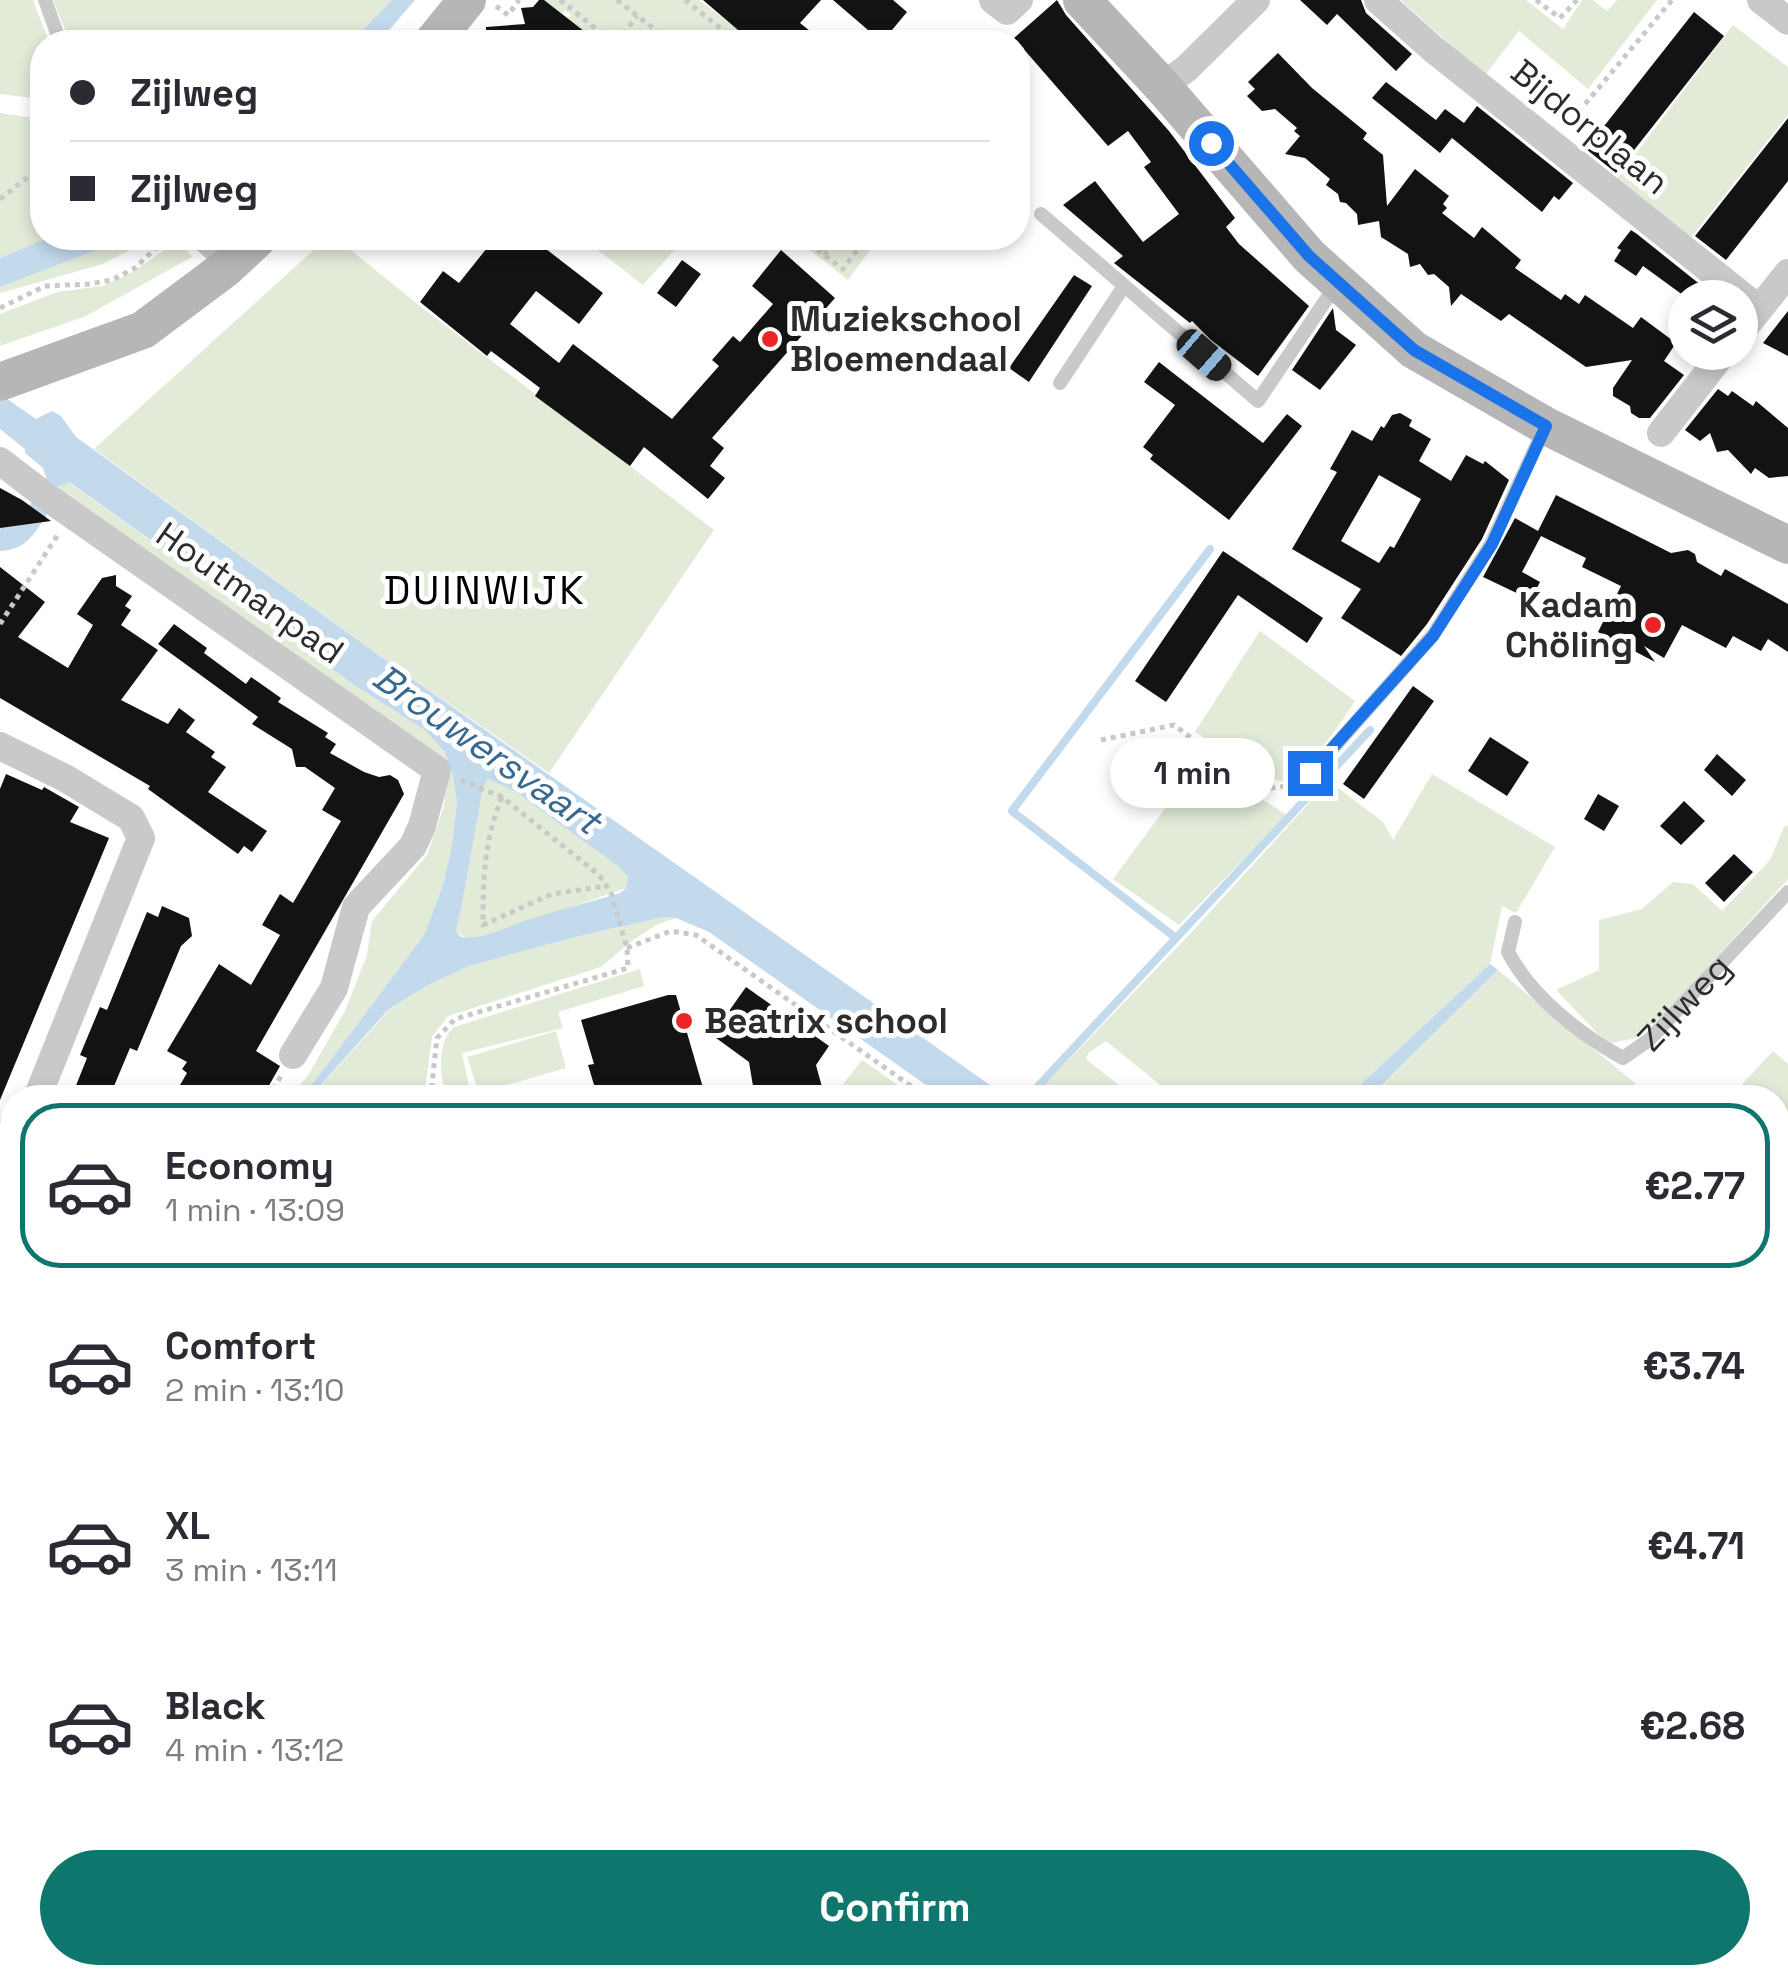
<!DOCTYPE html>
<html lang="en">
<head>
<meta charset="utf-8">
<style>
	body { margin:0; font-family:"Space Grotesk",sans-serif; background:#f2f2f3; color:#2b2b33; height:100vh; display:flex; flex-direction:column; font-size:38px; white-space:nowrap }
	* { box-sizing:border-box; margin:0 }
	p { font-size:32px; color:#7c7c81 }
	.icon { flex:none; width:55px; height:55px; fill:none; stroke:currentColor; stroke-width:2; stroke-linecap:round; stroke-linejoin:round }
	.map { position:relative; flex:1; overflow:hidden }
	.panel { position:absolute; left:0px; top:1085px; width:1790px; height:900px; display:flex; flex-direction:column; background:#fff; border-radius:40px 40px 0 0; box-shadow:0 5px 15px #0003 }
	.panel>* { flex:none }
	.banner { position:absolute; left:30px; top:30px; width:1000px; height:220px; border-radius:40px; box-shadow:0 5px 15px #0003; display:grid; align-content:center; height:220px; padding:0 40px; background:#fff }
	.buttons { position:absolute; left:1668px; top:280px; display:grid; gap:20px }
	.buttons a { display:grid; place-items:center; width:90px; height:90px; border-radius:50%; background:#fff; box-shadow:0 5px 15px #0003; font-size:50px }
	.end { position:absolute; width:45px; height:45px; margin:-22px; border:12px solid #1a73e8; background:#fff; box-shadow:0 0 0 5px #fff }
	.from { border-radius:50% }
	.bubble { position:absolute; height:70px; border-radius:35px; background:#fff; box-shadow:0 5px 15px #0003; font-size:32px; font-weight:700; line-height:70px; text-align:center }
	.car { position:absolute; width:30px; height:60px; margin:-30px -15px; border-radius:12px; box-shadow:0 0 8px 2px #0007; background:linear-gradient(#222 24%,#8ab4d8 0 40%,#222 0 76%,#8ab4d8 0 86%,#222 0) }
	.banner b { display:flex; align-items:center; gap:35px; height:95px; font-size:38px }
	.banner b+b { border-top:2px solid #e1e1e2 }
	.banner i { width:25px; height:25px; background:#2b2b33 }
	ul { padding:18px 0 0; list-style:none }
	li { display:flex; align-items:center; gap:30px; height:165px; margin:0 20px 15px; padding:0 20px; border:5px solid transparent; border-radius:40px }
	li div { flex:1 }
	li b { display:block; font-size:38px }
	li em { font-style:normal; font-weight:700 }
	li.current { border-color:#0f766e }
	li>.icon { width:90px; height:90px; stroke-width:1.5 }
	.action { display:flex; gap:20px; margin-top:auto; padding:20px 40px }
	.action a { flex:1; height:115px; border-radius:60px; background:#0f766e; color:#fff; font-size:40px; font-weight:700; line-height:115px; text-align:center }
	.map>svg:first-child { display:block }
	.green { fill:#e1ebd8 }
	.water { fill:#c3d9ec; fill-rule:evenodd }
	.lines { fill:none; stroke-linecap:round; stroke-linejoin:round }
	.stream { stroke:#c3d9ec; stroke-width:8 }
	.building { fill:#131313; fill-rule:evenodd }
	.path { stroke:#c9c9c9; stroke-width:5; stroke-dasharray:5 5; stroke-linecap:butt }
	.lane { stroke:#c9c9c9; stroke-width:14 }
	.street { stroke:#c9c9c9; stroke-width:28 }
	.secondary { stroke:#b6b6b6; stroke-width:38 }
	.primary { stroke:#a4a4a4; stroke-width:42 }
	.route { stroke:#1a73e8; stroke-width:12 }
	.poi-dot { fill:#eb2527; stroke:#fff; stroke-width:4 }
	.labels { text-anchor:middle; dominant-baseline:central; stroke-width:10; stroke-linejoin:round; paint-order:stroke }
	.street-label { font-size:35px; fill:#2c2c2c; stroke:#fff }
	.poi-label { font-size:35px; font-weight:bold; fill:#2c2c2c; stroke:#fff; text-anchor:start }
	.water-label { font-size:38px; font-style:italic; fill:#386890; stroke:#fff }
	.quarter-label { font-size:40px; letter-spacing:2.5px; fill:#000; stroke:#fff }
</style>
</head>
<body>
<div class="map">
<svg width="1788" height="1985" viewBox="0 0 1788 1985">
	<rect width="100%" height="100%" fill="#fff"/>
	<path class="green" d="M0,0H33L49,42H42V99L0,94Z
		M53,0H392L351,42H70Z
		M544,0H699L736,28L748,42H598L568,19L571,15L565,10L562,14Z
		M1400,0H1526L1563,29L1582,0H1593L1607,11L1617,0H1657L1588,89L1519,31L1485,75Z
		M1733,25L1788,67V115L1689,240L1616,180Z
		M0,113L42,119V238H48L0,258Z
		M128,238H153L103,264L0,293V287Z
		M327,238H336L421,307L714,530L549,773L373,651L94,449Z
		M582,238H685L643,285Z
		M794,238H879L848,280Z
		M179,240L192,257L86,316L0,346V314L57,292L103,286L131,273Z
		M68,482L353,684L426,731L445,752L453,776L457,802L452,845L443,885L424,935L314,1082L295,1097H289L307,1077L345,1011L367,955L372,921L427,855L444,806L446,783L53,495L61,485Z
		M1260,631L1355,701C1334,733 1316,760 1284,782L1273,779L1195,732Z
		M1201,760L1287,815L1179,925L1113,879Z
		M1432,774L1555,847L1516,913L1502,906L1490,964L1347,1097H1175L1106,1041L1088,1053L1086,1059L1134,1097L1032,1098L1190,934L1329,781L1383,822L1393,840Z
		M488,779L516,792L619,867L628,876L626,888L498,933C484,937 468,943 456,931L462,904L482,786Z
		M1788,825V879L1665,1014L1635,1038L1612,1043L1600,1036L1556,990L1599,970V920L1642,909L1673,882L1693,884L1722,911L1770,860L1784,827Z
		M664,917L676,918L658,924L633,940L601,967L448,1016L432,1037L424,1097L310,1098L389,1010L428,985L469,966L579,936Z
		M640,969L644,986L558,1012L563,1028L462,1053L471,1095L445,1092C440,1073 437,1041 454,1027Z
		M1498,970L1636,1084L1626,1095L1628,1097L1370,1098Z
		M556,1031L566,1068L479,1093L467,1057Z
		M1773,1051L1788,1064V1467L1778,1489V1098L1730,1097Z
		M862,1060L912,1095L915,1097H833Z
		M12,1590V1701L0,1714V1608Z
		M1421,1973H1577L1572,1985H1436Z"/>
	<path class="water" d="M392,0H415L379,42H351Z
		M48,238H128L0,287V258Z
		M0,394L36,419L52,411L61,416L76,437L373,651L1007,1097H943L709,932L676,918L664,917L579,936L469,966L428,985L388,1010L310,1097H295L314,1082L424,935L443,885L452,845L457,802L453,776L445,752L426,731L353,684L69,482L50,491L42,508L47,515C33,535 26,550 0,551V529C21,516 35,502 47,480L43,468L25,453V449L0,429ZM488,779L516,792L619,867L628,877L626,888L620,893C587,903 554,911 521,922C500,930 485,939 461,937L456,931L462,904L483,786Z
		M1490,964L1498,970L1370,1097H1347Z"/>
	<g class="lines">
		<path class="stream" d="M1176,938L1012,811L1210,549
			M1027,1098L1370,730
			M531,1972L546,1985
			M505,1985L516,1972"/>
	</g>
	<path class="building" d="M539,0H544L598,42H486V27L525,24L521,8L533,7Z
		M703,0H821L800,23L810,31L800,42H752Z
		M833,0H893L907,12L882,42Z
		M1057,0L1066,15L1169,131L1235,218L1226,227L1239,244L1309,306L1258,376L1211,340L1192,321L1190,323L1114,263L1123,256L1063,205L1095,181L1143,242L1179,214L1144,167L1151,162L1128,131L1108,146L1014,38Z
		M1300,0H1361L1366,13L1412,54L1396,71L1337,14L1327,25Z
		M1694,12L1724,36L1616,173L1586,149Z
		M1278,53L1312,88L1367,133L1363,139L1383,155L1387,206L1415,169L1449,196L1443,204L1447,208L1442,213L1474,238L1482,227L1521,260L1515,268L1561,300L1565,294L1579,304L1585,295L1633,328L1641,317L1676,343L1664,361L1684,375L1650,418H1639L1631,413L1630,406L1613,396V388L1632,360L1586,367L1509,314L1501,321L1461,294L1451,306L1449,287L1434,274L1428,275L1420,264L1410,267L1408,254L1381,237L1379,221L1358,225L1357,214L1346,203L1340,202L1338,194L1326,185L1330,179L1305,158L1285,154L1300,136L1294,131L1297,128L1275,109L1262,111L1247,96L1255,89L1248,82Z
		M1386,82L1436,120L1445,109L1464,123L1477,106L1573,183L1559,200L1554,196L1542,212L1452,138L1440,153L1372,98Z
		M1788,118V181L1726,260L1695,236Z
		M1631,230L1637,234L1717,298H1687L1643,266L1636,276L1614,261L1621,250L1617,248Z
		M495,238H516L527,246L533,239L603,293L579,324L536,291L510,324L559,363L573,344L672,419L719,366L712,360L733,336L740,342L773,304L752,286L781,250L835,298L712,438L724,448L710,466L725,478L708,499L644,447L630,466L535,396L540,388L491,351L487,356L420,302L443,271L459,283Z
		M682,260L701,274L676,307L657,293Z
		M1074,275L1092,286L1029,382L1009,368Z
		M1333,308L1336,330L1356,345L1320,390L1292,370Z
		M1788,311V356L1763,343Z
		M1159,362L1263,443L1287,414L1302,426L1229,520L1150,459L1153,455L1143,447L1175,405L1144,382Z
		M1718,389L1728,396L1732,391L1753,406L1756,401L1788,428V476L1769,478L1755,468L1751,474L1728,450L1717,452L1710,433L1700,441L1685,430Z
		M1400,413L1412,420L1409,426L1431,439L1419,461L1451,481L1466,455L1483,464L1485,461L1509,480L1482,539L1427,624L1401,656L1341,618L1361,589L1292,549L1337,472L1330,469L1352,430L1372,441L1381,426L1384,428L1392,415ZM1379,475L1421,499L1394,548L1390,546L1379,563L1341,541Z
		M0,488L22,500L51,521L0,528Z
		M1556,495L1671,553L1688,550L1695,554L1697,562L1721,576L1725,569L1788,604V652L1768,639L1761,651L1733,636L1726,648L1682,625L1664,658L1644,646L1655,662L1598,632L1621,586L1582,567L1586,558L1541,536L1522,572L1540,582L1531,600L1483,577L1515,518L1538,531Z
		M1223,551L1323,618L1307,643L1238,595L1166,702L1135,681Z
		M0,567L45,602L18,637L68,668L93,625L77,614L102,578L116,575V586L132,596L125,606L131,610L121,625L158,650L121,700L168,724L179,708L195,720L186,732L215,752L211,757L226,767L208,792L267,831L252,852L244,846L238,854L148,789L150,786L0,698Z
		M174,624L207,648L204,653L246,684L251,677L281,698L278,702L328,733L325,737L336,744L330,753L364,772L379,777L390,775L398,780L404,794L256,1051L280,1066L262,1098H200L180,1085L187,1073L182,1069L187,1062L167,1051L219,964L251,985L280,935L262,925L280,894L293,903L341,821L322,810L335,788L305,767H296L292,749L252,724L258,717L158,644Z
		M1413,686L1434,701L1364,799L1343,784Z
		M1490,737L1529,762L1507,796L1468,771Z
		M1717,754L1746,780L1732,796L1704,770Z
		M6,774L42,790L44,787L79,807L70,822L109,838L0,1100V789Z
		M1598,794L1619,806L1604,831L1584,819Z
		M1684,801L1705,821L1681,845L1660,826Z
		M1734,854L1753,872L1724,902L1705,883Z
		M162,906L189,918L192,936L181,946L137,1051L130,1048L109,1098H71L87,1058L80,1055L100,1007L107,1010L147,912L158,917Z
		M746,987L829,1046L816,1065L825,1098H755L749,1062L712,1035Z
		M668,995H676L706,1098H598L588,1065L594,1064L581,1020Z"/>
	<g class="lines">
		<path class="path" d="M560,0L613,42
			M617,0L671,42
			M685,0L738,42
			M1536,0L1560,18L1577,0
			M496,6L508,15L519,0
			M617,42L637,16
			M1566,127L1672,0
			M0,199L42,166
			M801,238L843,269L861,245
			M851,238L861,245L867,238
			M824,255L838,238
			M0,308L45,286L89,284L112,280L135,268L166,238
			M0,624L59,533
			M1101,740L1174,725L1237,772L1270,788L1297,785
			M502,797C484,840 483,879 483,925L552,894L606,886
			M627,948L671,931L696,935L928,1098
			M268,1098L282,1074
			M434,1098L432,1084L437,1038L455,1019L628,968L627,948L611,893L599,875L502,797L458,779
			M498,1098L509,1095
			M1778,1619L1788,1594
			M0,1631L12,1611
			M0,1876L12,1862
			M1778,1919L1788,1892
			M0,1938L12,1950
			M37,1972L50,1985
			M1519,1972L1531,1975L1539,1972
			M1752,1985L1757,1972"/>
		<g class="lane">
			<path d="M45,0L60,42"/>
			<path d="M1041,214L1258,401L1338,282"/>
			<path d="M194,238L226,267"/>
			<path d="M1060,383L1124,286"/>
			<path d="M1311,773L1433,635L1491,544L1545,427"/>
			<path id="s1" d="M1515,922L1508,952C1531,996 1579,1034 1623,1058L1650,1039L1788,892"/>
			<path d="M1141,1972L1155,1985"/>
			<path d="M1198,1985L1212,1972"/>
		</g>
		<path class="street" d="M993,0L1007,11L1019,0
			M1378,0L1433,49L1759,309
			M1761,0L1788,21
			M1162,86L1186,69L1256,0
			M1740,333L1788,273
			M1661,433L1724,352
			M0,461L51,500L437,770L422,826L413,846L356,907L334,988L293,1055
			M0,746L65,778L131,818L141,838L37,1098
			M0,1133L12,1142
			M0,1173L12,1154
			M0,1472L12,1453
			M0,1738L12,1725
			M0,1783L12,1795
			M202,1972L215,1985
			M247,1985L261,1972
			M419,1985L432,1972"/>
		<path class="secondary" d="M1082,0L1162,86L1309,256L1414,350L1546,426L1788,545
			M433,42L467,0
			M0,382L143,330L226,268L258,238"/>
		<path class="primary" d="M1778,1704L1788,1677
			M1778,1823L1788,1796
			M1671,1985L1676,1972
			M1713,1985L1718,1972"/>
	</g>
	<g class="lines">
		<path class="route" d="M1211,143L1309,256L1414,350L1546,426L1492,544L1433,636L1310,773"/>
	</g>
	<g class="poi-dot">
		<circle cx="770" cy="339" r="10"/>
		<circle cx="1653" cy="625" r="10"/>
		<circle cx="684" cy="1021" r="10"/>
	</g>
	<g class="labels">
		<g class="street-label">
			<text transform="translate(1590 127) rotate(39)">Bijdorplaan</text>
			<text transform="translate(250 593) rotate(35)">Houtmanpad</text>
			<text stroke="none"><textPath href="#s1" startOffset="272">Zijlweg</textPath></text>
		</g>
		<g class="poi-label">
			<text x="790" y="319">Muziekschool<tspan x="790" dy="40">Bloemendaal</tspan></text>
			<text x="1633" y="605" text-anchor="end">Kadam<tspan x="1633" dy="40">Chöling</tspan></text>
			<text x="704" y="1021">Beatrix school</text>
		</g>
		<g class="water-label">
			<text transform="translate(487 749) rotate(35)">Brouwersvaart</text>
		</g>
		<g class="quarter-label">
			<text x="485" y="590">DUINWIJK</text>
		</g>
	</g>
</svg>
<div class="buttons">
<a><svg class="icon" aria-label="layers" viewBox="0 0 24 24"><path d="M12 4l9 5-9 5-9-5zM3 14l9 5 9-5"/></svg></a>
</div>
<i class="end from" style="left:1211px;top:143px"></i>
<i class="end" style="left:1310px;top:773px"></i>
<div class="bubble" style="left:1110px;top:738px;width:165px">1 min</div>
<i class="car" style="left:1204px;top:355px;rotate:131deg"></i>
<div class="banner">
<b><i class="from"></i>Zijlweg</b>
<b><i></i>Zijlweg</b>
</div>
<section class="panel">
<ul>
<li class="current"><svg class="icon" aria-label="car" viewBox="0 0 24 24"><path d="M5 17H2v-5l4-1 3-4h7l3 4 3 1v5h-3M9 17h6M6 11h13"/><circle cx="7" cy="17" r="2"/><circle cx="17" cy="17" r="2"/></svg><div><b>Economy</b><p>1 min · 13:09</p></div><em>€2.77</em></li>
<li><svg class="icon" aria-label="car" viewBox="0 0 24 24"><path d="M5 17H2v-5l4-1 3-4h7l3 4 3 1v5h-3M9 17h6M6 11h13"/><circle cx="7" cy="17" r="2"/><circle cx="17" cy="17" r="2"/></svg><div><b>Comfort</b><p>2 min · 13:10</p></div><em>€3.74</em></li>
<li><svg class="icon" aria-label="car" viewBox="0 0 24 24"><path d="M5 17H2v-5l4-1 3-4h7l3 4 3 1v5h-3M9 17h6M6 11h13"/><circle cx="7" cy="17" r="2"/><circle cx="17" cy="17" r="2"/></svg><div><b>XL</b><p>3 min · 13:11</p></div><em>€4.71</em></li>
<li><svg class="icon" aria-label="car" viewBox="0 0 24 24"><path d="M5 17H2v-5l4-1 3-4h7l3 4 3 1v5h-3M9 17h6M6 11h13"/><circle cx="7" cy="17" r="2"/><circle cx="17" cy="17" r="2"/></svg><div><b>Black</b><p>4 min · 13:12</p></div><em>€2.68</em></li>
</ul>
<div class="action"><a>Confirm</a></div>
</section>
</div>
</body>
</html>
